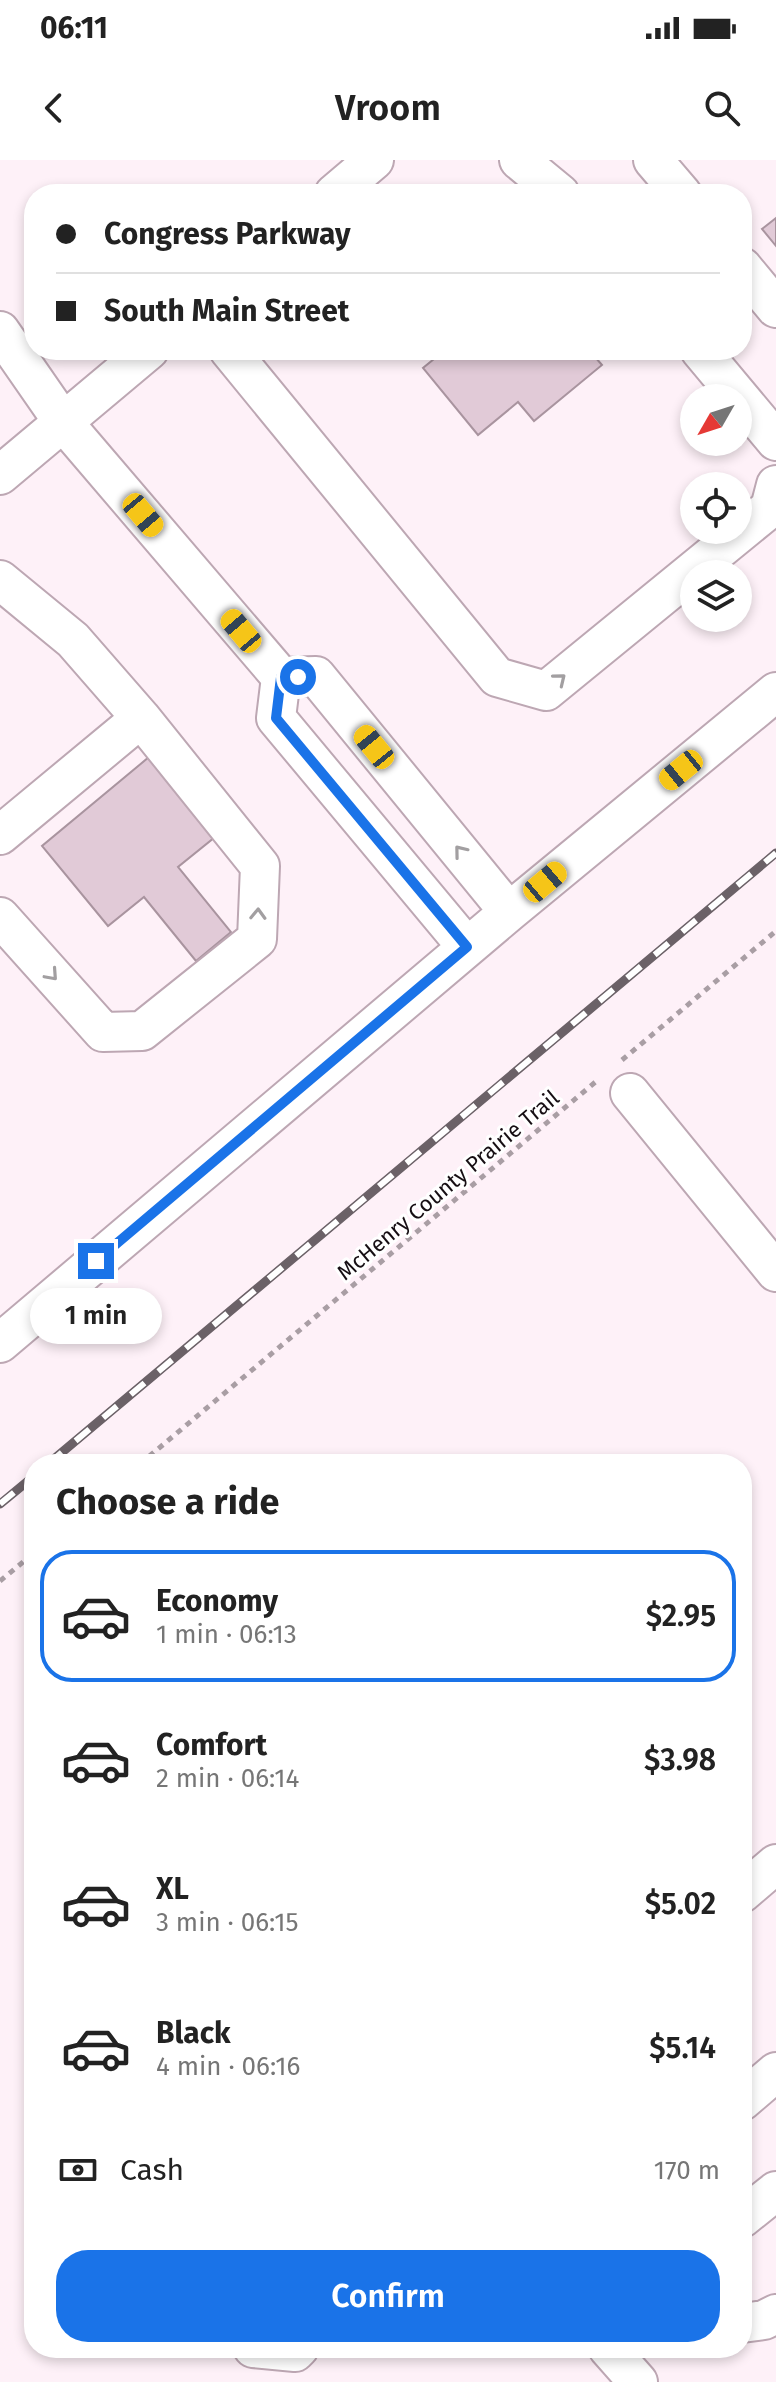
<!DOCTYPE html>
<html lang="en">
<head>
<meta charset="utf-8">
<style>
	body { margin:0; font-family:"Fira Sans",sans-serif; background:#f2f2f2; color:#222; height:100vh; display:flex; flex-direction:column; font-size:30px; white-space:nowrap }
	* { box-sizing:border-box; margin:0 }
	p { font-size:26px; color:#767676 }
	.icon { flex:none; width:44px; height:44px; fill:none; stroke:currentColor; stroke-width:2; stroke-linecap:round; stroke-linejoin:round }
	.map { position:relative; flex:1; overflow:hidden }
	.side { position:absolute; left:24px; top:1294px; width:728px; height:904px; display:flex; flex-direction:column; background:#fff; border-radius:32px; box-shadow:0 4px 12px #0003 }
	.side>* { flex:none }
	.guide { position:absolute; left:24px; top:24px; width:728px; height:176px; border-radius:32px; box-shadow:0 4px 12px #0003; display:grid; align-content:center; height:176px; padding:0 32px; background:#fff }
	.needle { width:52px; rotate:231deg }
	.buttons { position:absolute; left:680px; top:224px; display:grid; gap:16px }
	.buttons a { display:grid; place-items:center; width:72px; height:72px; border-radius:50%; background:#fff; box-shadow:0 4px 12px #0003; font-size:40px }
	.end { position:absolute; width:36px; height:36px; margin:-18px; border:10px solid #1a73e8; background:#fff; box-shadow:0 0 0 4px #fff }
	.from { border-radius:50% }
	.bubble { position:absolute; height:56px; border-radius:28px; background:#fff; box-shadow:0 4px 12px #0003; font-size:26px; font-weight:600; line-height:56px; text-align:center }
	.car { position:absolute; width:24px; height:48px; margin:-24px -12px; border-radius:10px; box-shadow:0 0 6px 2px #0007; background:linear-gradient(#f5c518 24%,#345 0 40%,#f5c518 0 76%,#345 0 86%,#f5c518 0) }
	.guide b { display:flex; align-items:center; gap:28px; height:76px; font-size:30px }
	.guide b+b { border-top:2px solid #e0e0e0 }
	.guide i { width:20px; height:20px; background:#222 }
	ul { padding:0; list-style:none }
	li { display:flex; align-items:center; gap:24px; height:132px; margin:0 16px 12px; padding:0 16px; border:4px solid transparent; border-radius:32px }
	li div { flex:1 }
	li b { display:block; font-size:30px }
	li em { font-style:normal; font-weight:600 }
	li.on { border-color:#1a73e8 }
	li>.icon { width:72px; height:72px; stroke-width:1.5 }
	h2 { padding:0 32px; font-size:36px; line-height:96px }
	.pay { display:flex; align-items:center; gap:20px; height:88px; padding:0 32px; font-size:30px }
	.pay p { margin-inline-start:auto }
	.primary-button { display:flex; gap:16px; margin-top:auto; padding:16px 32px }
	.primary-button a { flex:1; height:92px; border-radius:32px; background:#1a73e8; color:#fff; font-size:32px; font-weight:600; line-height:92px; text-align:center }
	.status { display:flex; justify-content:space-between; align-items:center; height:56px; padding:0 40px; background:#fff; direction:ltr }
	.status svg { height:22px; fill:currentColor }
	header { display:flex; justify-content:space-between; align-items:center; height:104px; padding:0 32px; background:#fff; font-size:36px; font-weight:600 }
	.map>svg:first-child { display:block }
	.building { fill:#e1cad7; stroke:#a9949f; stroke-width:2 }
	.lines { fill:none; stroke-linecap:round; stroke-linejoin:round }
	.minor-casing { stroke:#bda7b3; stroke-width:42 }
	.path { stroke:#a99ea4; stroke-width:5; stroke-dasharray:6 6; stroke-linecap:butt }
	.minor { stroke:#fff; stroke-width:38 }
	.rail-casing { stroke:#6b6167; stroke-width:9 }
	.rail { stroke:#fff; stroke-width:6; stroke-dasharray:18; stroke-linecap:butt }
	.oneway { stroke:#a29fa1 }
	.route { stroke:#1a73e8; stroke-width:10 }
	.labels { text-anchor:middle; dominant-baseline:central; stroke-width:6; stroke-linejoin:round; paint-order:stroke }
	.street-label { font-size:22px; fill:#160e13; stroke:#fff }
</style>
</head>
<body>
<div class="status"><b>06:11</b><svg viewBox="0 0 49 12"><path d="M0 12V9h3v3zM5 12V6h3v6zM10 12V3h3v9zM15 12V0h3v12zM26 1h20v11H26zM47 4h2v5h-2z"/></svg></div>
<header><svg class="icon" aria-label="back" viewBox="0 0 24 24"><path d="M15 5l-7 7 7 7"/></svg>Vroom<svg class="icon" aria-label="search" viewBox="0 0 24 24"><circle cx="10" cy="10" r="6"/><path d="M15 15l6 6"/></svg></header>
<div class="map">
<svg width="776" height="2222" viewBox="0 0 776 2222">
	<rect width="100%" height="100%" fill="#fef1f8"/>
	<path class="building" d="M776,58V86L762,69Z
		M445,190H589L602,205L534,261L518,242L478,275L423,208Z
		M149,597L215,677L178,707L231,772L196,801L144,737L108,766L42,686Z"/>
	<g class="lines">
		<defs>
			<path id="minor" d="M519,0L560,34
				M653,0L682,34
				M334,34L374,0
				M742,107L776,148
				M0,171L63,262L281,517L276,558L467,787
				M229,190L497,517L546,531L770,348L776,325
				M700,190L776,281
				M0,315L149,190
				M0,420L73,480L141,558L260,706L257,779L142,871L103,872L0,757
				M281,517L316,516L509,752
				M0,675L141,558
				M630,933L776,1112
				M0,1183L509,752L776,532
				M742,1733L776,1704
				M742,1941L776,1912
				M742,2058L776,2031
				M742,2163L764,2160L776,2154
				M253,2188L295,2192L299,2188
				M608,2188L638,2222"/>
		</defs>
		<use href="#minor" class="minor-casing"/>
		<path class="path" d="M622,900L776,771
			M140,1304L599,919
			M0,1421L34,1393"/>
		<use href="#minor" class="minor"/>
		<defs>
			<path id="rail" d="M48,1304L776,693
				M0,1344L34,1316"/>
		</defs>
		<use href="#rail" class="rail-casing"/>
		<use href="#rail" class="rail"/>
	</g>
	<defs><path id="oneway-chevron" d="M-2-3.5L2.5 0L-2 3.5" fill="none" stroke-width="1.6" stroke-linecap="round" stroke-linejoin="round" transform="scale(2)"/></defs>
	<g class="oneway">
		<use href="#oneway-chevron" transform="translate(560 519) rotate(-39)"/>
		<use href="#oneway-chevron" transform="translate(460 691) rotate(-129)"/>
		<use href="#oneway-chevron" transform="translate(258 754) rotate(-88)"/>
		<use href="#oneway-chevron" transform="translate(52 815) rotate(48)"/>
	</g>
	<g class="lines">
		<path class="route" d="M96,1101L467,787L276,558L281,517H298"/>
	</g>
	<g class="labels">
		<g class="street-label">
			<text transform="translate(448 1025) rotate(-40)">McHenry County Prairie Trail</text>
		</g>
	</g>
</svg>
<div class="buttons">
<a><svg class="needle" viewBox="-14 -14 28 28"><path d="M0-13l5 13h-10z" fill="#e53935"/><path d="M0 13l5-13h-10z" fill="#767676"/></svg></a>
<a><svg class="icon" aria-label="locate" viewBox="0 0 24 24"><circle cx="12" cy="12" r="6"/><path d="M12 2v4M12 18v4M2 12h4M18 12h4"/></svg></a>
<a><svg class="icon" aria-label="layers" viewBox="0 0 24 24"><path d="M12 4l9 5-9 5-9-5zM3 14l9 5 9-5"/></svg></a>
</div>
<i class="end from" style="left:298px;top:517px"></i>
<i class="end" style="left:96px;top:1101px"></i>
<div class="bubble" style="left:30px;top:1128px;width:132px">1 min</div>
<i class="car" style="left:143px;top:355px;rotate:140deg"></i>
<i class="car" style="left:241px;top:471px;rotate:320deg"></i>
<i class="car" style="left:374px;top:587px;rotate:321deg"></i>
<i class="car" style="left:681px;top:610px;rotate:231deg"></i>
<i class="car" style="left:545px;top:722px;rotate:50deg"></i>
<div class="guide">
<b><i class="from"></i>Congress Parkway</b>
<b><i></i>South Main Street</b>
</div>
<section class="side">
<h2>Choose a ride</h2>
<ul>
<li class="on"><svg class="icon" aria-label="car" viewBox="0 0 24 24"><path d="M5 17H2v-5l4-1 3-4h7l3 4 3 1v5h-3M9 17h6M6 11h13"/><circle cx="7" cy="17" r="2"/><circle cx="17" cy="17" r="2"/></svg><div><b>Economy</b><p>1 min · 06:13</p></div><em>$2.95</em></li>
<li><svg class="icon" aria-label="car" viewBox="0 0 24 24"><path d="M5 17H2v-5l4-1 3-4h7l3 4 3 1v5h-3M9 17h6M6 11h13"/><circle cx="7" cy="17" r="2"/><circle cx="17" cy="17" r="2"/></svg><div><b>Comfort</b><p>2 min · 06:14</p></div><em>$3.98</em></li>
<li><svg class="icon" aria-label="car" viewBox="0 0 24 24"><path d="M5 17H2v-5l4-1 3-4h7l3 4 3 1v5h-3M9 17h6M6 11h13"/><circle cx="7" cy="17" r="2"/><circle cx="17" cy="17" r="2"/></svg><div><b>XL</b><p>3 min · 06:15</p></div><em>$5.02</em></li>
<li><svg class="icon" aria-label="car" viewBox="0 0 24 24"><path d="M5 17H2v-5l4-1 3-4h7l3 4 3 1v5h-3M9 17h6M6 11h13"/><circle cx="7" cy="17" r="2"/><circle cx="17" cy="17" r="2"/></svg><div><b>Black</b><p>4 min · 06:16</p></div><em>$5.14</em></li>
</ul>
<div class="pay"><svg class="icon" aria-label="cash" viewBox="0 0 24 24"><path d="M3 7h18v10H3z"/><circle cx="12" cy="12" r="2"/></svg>Cash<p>170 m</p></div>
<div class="primary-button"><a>Confirm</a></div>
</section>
</div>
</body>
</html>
